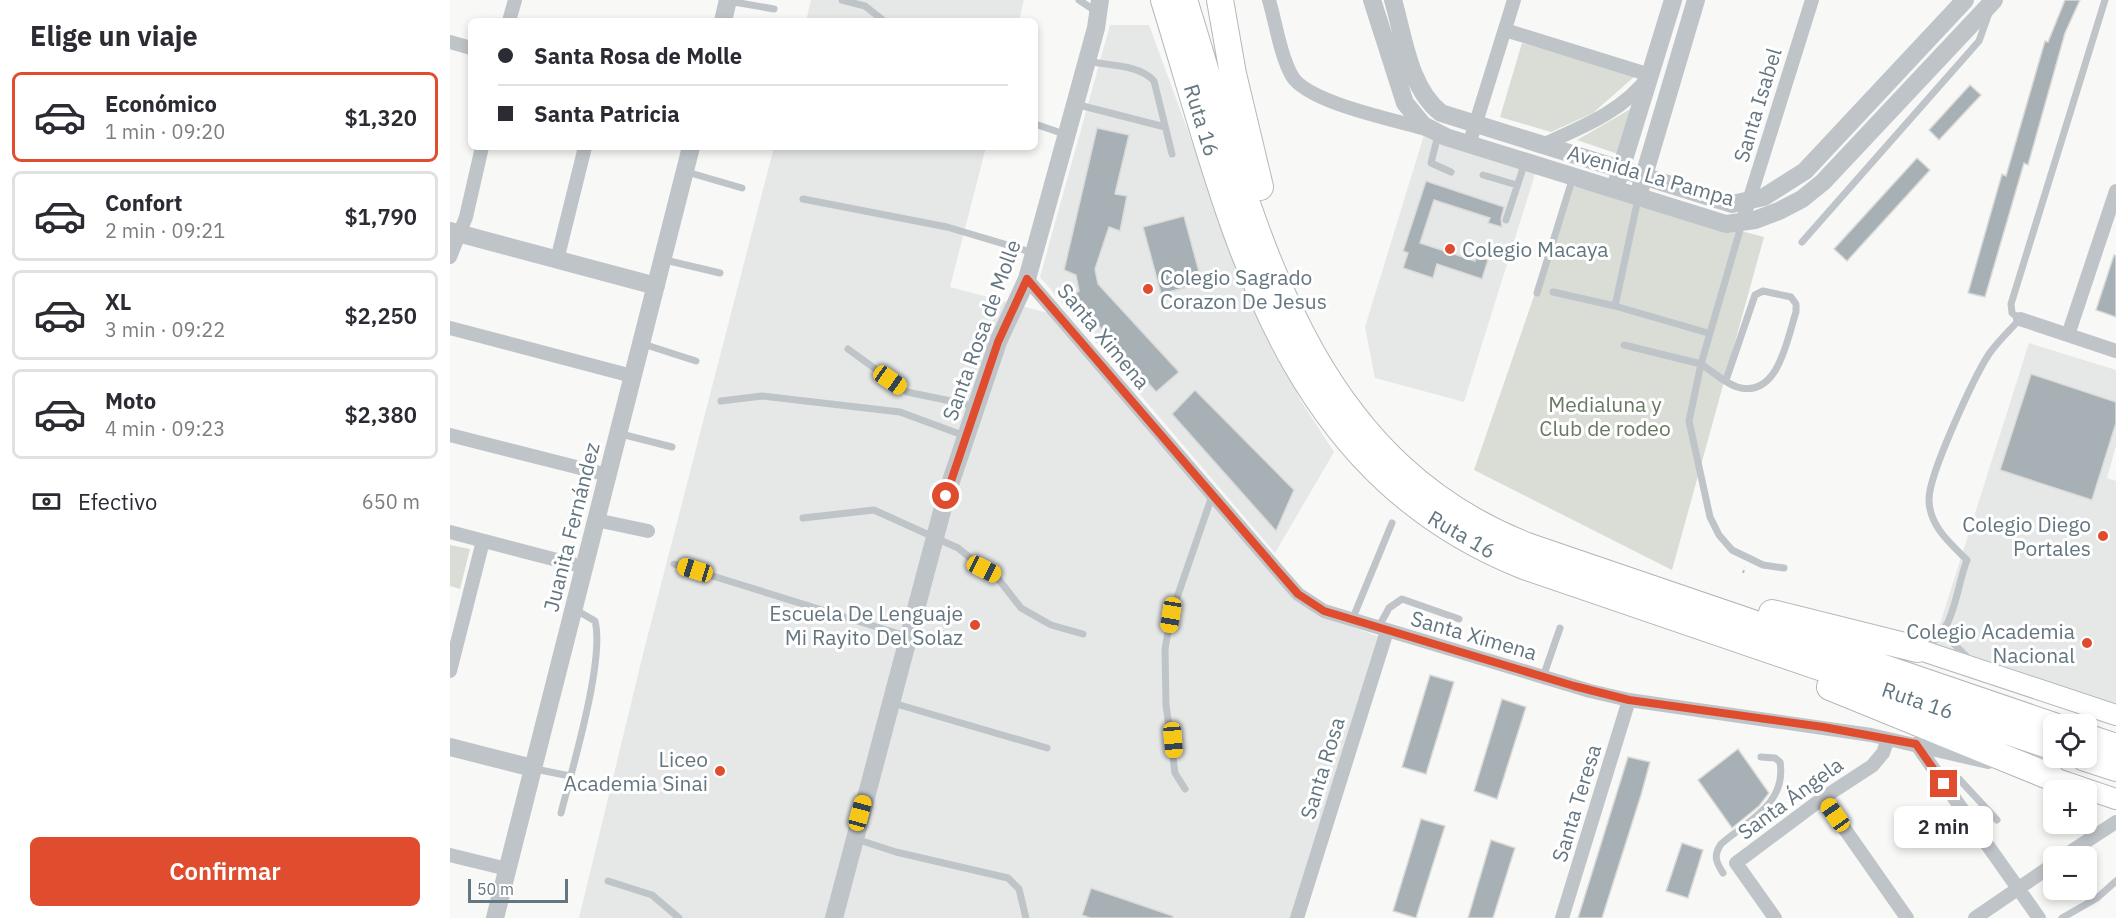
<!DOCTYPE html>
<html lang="es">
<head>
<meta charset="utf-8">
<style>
	body { margin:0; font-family:"IBM Plex Sans",sans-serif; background:#f2f2f3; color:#2b2b33; height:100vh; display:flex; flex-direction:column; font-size:22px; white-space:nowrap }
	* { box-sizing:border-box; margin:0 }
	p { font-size:20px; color:#7c7c81 }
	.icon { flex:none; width:33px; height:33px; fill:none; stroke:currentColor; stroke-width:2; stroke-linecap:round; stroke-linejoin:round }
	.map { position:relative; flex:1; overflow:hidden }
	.details { display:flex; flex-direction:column; background:#fff; width:450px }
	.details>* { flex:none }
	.top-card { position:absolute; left:18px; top:18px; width:570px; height:132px; border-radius:9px; box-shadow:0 3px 9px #0003; display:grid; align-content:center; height:132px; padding:0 30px; background:#fff }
	.controls { position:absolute; left:1593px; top:714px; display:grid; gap:12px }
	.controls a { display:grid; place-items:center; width:54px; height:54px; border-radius:9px; background:#fff; box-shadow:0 3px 9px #0003; font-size:30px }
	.scale { position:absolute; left:18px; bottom:15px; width:100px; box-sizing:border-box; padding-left:6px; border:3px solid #647680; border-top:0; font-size:16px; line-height:21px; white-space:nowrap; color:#647680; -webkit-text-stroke:4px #fff; paint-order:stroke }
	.end { position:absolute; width:27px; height:27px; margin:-14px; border:8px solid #e04c2e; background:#fff; box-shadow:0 0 0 3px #fff }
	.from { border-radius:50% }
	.bubble { position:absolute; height:42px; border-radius:9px; background:#fff; box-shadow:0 3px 9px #0003; font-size:20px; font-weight:600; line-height:42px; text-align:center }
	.car { position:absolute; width:18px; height:36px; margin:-18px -9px; border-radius:8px; box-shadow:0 0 4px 2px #0007; background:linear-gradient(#f5c518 24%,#345 0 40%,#f5c518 0 76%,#345 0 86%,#f5c518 0) }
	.top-card b { display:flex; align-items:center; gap:21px; height:57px; font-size:22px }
	.top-card b+b { border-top:2px solid #e1e1e2 }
	.top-card i { width:15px; height:15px; background:#2b2b33 }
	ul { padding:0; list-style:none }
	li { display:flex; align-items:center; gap:18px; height:90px; margin:0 12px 9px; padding:0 18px; border:3px solid #e1e1e2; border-radius:9px }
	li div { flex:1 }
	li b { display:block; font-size:22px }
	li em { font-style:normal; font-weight:600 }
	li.on { border-color:#e04c2e }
	li>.icon { width:54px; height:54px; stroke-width:1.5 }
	h2 { padding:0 30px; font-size:27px; line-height:72px }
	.pay { display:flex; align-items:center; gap:15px; height:66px; padding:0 30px; font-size:22px }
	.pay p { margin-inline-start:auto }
	.primary-button { display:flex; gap:12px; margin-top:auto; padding:12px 30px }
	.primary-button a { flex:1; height:69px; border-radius:9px; background:#e04c2e; color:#fff; font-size:24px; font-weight:600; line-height:69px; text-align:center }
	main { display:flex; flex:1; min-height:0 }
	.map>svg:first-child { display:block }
	.built { fill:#e6e8e7 }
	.green { fill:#d9ddd5 }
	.building { fill:#a6b0b5; stroke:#dadad8; stroke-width:1.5 }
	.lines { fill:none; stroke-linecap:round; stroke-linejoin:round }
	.secondary-casing { stroke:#b2b8bc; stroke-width:22 }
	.motorway-casing { stroke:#b3b8bb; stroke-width:28 }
	.path { stroke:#babdc0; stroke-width:2; stroke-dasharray:3 3; stroke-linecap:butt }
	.service { stroke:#bfc4c8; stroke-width:7 }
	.minor { stroke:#bfc4c8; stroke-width:14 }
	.tertiary { stroke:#bfc4c8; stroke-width:18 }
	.secondary { stroke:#fff; stroke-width:20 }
	.motorway { stroke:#fff; stroke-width:26 }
	.route { stroke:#e04c2e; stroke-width:8 }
	.poi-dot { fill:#e04c2e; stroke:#fff; stroke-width:2 }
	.labels { text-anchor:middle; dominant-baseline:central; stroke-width:6; stroke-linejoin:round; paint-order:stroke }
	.street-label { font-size:21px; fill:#647680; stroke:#fff }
	.poi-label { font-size:21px; fill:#647680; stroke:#fff; text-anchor:end }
	.park-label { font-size:21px; fill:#687963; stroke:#fff }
</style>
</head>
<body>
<main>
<section class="details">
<h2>Elige un viaje</h2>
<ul>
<li class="on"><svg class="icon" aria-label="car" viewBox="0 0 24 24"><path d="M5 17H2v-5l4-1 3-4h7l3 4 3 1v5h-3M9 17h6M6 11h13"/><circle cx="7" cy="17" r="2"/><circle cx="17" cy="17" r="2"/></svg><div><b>Económico</b><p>1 min · 09:20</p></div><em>$1,320</em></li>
<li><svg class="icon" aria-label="car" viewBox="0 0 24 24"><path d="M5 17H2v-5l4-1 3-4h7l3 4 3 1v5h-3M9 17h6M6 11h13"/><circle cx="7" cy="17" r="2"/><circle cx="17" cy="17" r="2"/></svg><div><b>Confort</b><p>2 min · 09:21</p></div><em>$1,790</em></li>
<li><svg class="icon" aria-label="car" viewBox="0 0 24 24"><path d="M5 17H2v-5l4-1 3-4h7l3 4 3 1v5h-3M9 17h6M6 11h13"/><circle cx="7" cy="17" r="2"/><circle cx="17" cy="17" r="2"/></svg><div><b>XL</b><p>3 min · 09:22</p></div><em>$2,250</em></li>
<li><svg class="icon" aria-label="car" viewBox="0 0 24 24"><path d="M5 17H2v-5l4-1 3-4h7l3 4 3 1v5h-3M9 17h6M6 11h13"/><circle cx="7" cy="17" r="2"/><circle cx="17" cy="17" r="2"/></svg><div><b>Moto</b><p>4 min · 09:23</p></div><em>$2,380</em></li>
</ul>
<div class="pay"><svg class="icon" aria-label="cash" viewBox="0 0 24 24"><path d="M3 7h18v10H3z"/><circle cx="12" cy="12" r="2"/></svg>Efectivo<p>650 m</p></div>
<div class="primary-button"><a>Confirmar</a></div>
</section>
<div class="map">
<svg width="1666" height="918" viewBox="0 0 1666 918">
	<rect width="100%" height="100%" fill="#f8f8f6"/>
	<path class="built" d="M361,0H574L569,21H356Z
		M660,25H699L800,300L851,401L884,452L825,553L590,277Z
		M974,135L1086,171L1014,402L925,378L915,327Z
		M324,147H536L500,287L598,313L860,605L887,621L932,638L844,918H129L194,650Z
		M1579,343L1666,370V446L1657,478L1666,481V705L1484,643Z"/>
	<path class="green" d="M1072,43L1185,76L1143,113L1101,132L1050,117Z
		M1184,107L1168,154L1127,140Z
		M1122,186L1314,237L1222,570L1024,470Z
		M0,545L20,549L10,589L0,586Z"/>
	<path class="building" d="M1615,0H1630L1615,33L1578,165L1574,163L1535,297L1518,293L1552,174L1556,176L1595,41L1598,42Z
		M1520,85L1531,95L1489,140L1479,130Z
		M647,128L679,135L665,194L677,196L670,231L659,227L645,269L648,284L729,372L706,392L623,296L629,291L626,275L614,270Z
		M1467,158L1480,170L1397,261L1384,249Z
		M976,181L1054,207L1051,219L1052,227L1038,223L1040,218L984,200L970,243L1025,261L1026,256L1038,260L1032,279L987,264L983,278L953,268L958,253L953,251Z
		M734,216L752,283L711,294L693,227Z
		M1664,255L1666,256V317L1646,310Z
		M1581,374L1666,402V423L1642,500L1550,470Z
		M745,390L844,490L826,531L722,414Z
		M980,675L1004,682L976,774L952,767Z
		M1052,699L1076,707L1047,799L1024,791Z
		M1288,749L1319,793L1309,806L1282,828L1248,780Z
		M1178,757L1200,762L1191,795L1152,918H1128Z
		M971,819L995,826L966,918L943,911Z
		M1041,840L1065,848L1043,918H1018Z
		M1232,843L1253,850L1238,898L1216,891Z
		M641,888L723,916V918H640L632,915Z"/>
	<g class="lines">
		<defs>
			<path id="secondary" d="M1467,649L1666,715
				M1601,777L1666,799"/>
			<path id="motorway" d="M714,0C784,226 829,468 1074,566L1604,747
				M734,0C801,212 845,455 1077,546L1604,726
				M770,0L783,74L810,187
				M1322,613L1467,649
				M1380,687L1601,777
				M1636,737L1666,747
				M1635,758L1666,768"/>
		</defs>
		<use href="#secondary" class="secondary-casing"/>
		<use href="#motorway" class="motorway-casing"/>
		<path class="path" d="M1293,573L1295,567"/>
		<path class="service" d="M392,0L415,6L434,21
			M629,0L647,12
			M278,1L324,9
			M637,61C658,66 689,64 704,81L722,154
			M625,104L715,127
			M585,124L617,135
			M988,135L981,163L1001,172
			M237,172L292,188
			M1033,175L1067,185
			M353,199L497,227L584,253
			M1056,220L1075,162
			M1352,242L1529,41L1539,13
			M215,260L270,273
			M1103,292L1165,306L1258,333
			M1087,293L1123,177
			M1165,306L1188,199
			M193,344L246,361
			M1174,345L1251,364L1292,223
			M398,349L457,392L525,406
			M1276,380L1305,295L1313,291L1341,297L1346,304V312C1337,339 1329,395 1291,388C1278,386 1262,371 1251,364L1239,421L1260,517L1269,535L1282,550L1313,565L1334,568
			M271,401L312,396L450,412L515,436
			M171,434L222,447
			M353,518L424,510L508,548L534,569L546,576L571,608L601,625L633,634
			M224,564L459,637
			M902,620L942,523
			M1497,626L1501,641L1519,659
			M928,628L939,608L952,599L1009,619
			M1475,646C1505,634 1506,587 1517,560C1500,543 1479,526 1479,499C1479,474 1524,377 1539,354C1548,341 1560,330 1570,319L1562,313L1561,304L1655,0
			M1093,677L1110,628
			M443,703L597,748
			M1485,768L1509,779L1547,820
			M85,769L120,776
			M735,789L725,773L716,705L715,649L721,615L762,496
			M111,813C122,769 155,660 145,621L126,610
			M406,839L446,852L558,878L569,889L576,918
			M1273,873C1266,862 1263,856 1271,844C1297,821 1337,804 1330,762L1325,758L1311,757
			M158,881L202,895L229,918
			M1612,918L1647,898L1666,881"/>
		<path class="minor" d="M819,0C826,24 830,54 842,76C858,103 946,120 979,130
			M59,21L65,0
			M1055,30L1200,75C1173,112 1130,128 1090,146
			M0,42L21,48
			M1019,145L1064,0
			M1292,223L1362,0
			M0,257L16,217L32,147
			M107,260L135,147
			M577,279L827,570L848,594L874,611L1140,691L1179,700L1421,735L1538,762
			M1570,319L1666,351
			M0,328L182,376
			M1618,335L1666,191
			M0,435L158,475
			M146,520L198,531
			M0,532L134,567
			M0,671L33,541
			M1466,744L1589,918
			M1373,798L1457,918
			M0,855L57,869
			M1614,856L1666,822
			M847,918L937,631
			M1112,918L1179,700
			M1325,918L1286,863L1373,798L1422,766L1433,753L1438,739
			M1525,918L1604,864"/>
		<path class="tertiary" d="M922,0L955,103L973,125L996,137L1276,224L1305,220L1329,211L1352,199L1373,182L1544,0
			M943,0C954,37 959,88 991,113L1282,204L1314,197L1355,171L1515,0
			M273,21L278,0
			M1167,182L1223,0
			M1190,189L1246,0
			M0,231L206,286
			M0,747L83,768
			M45,918L241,147
			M384,918L496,496L548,342L577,279L646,28L650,0"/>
		<use href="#secondary" class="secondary"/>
		<use href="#motorway" class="motorway"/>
	</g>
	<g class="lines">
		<path class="route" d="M496,496L548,342L577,279L827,570L848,594L874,611L1124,686L1179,700L1373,727L1466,744L1494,784"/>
	</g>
	<g class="poi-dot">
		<circle cx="1000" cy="249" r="6"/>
		<circle cx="698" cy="289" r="6"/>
		<circle cx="1653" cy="536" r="6"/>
		<circle cx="525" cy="625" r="6"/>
		<circle cx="1637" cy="643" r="6"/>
		<circle cx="270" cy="771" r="6"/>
	</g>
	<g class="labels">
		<g class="street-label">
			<text transform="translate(1307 105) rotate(-73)">Santa Isabel</text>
			<text transform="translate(752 120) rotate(73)">Ruta 16</text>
			<text transform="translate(1201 175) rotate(16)">Avenida La Pampa</text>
			<text transform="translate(531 330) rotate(-70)">Santa Rosa de Molle</text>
			<text transform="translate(654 336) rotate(50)">Santa Ximena</text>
			<text transform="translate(121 527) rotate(-76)">Juanita Fernández</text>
			<text transform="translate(1012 534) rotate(30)">Ruta 16</text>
			<text transform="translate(1024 635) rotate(16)">Santa Ximena</text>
			<text transform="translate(1468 700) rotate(19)">Ruta 16</text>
			<text transform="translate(872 768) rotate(-73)">Santa Rosa</text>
			<text transform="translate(1340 798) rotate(-36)">Santa Ángela</text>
			<text transform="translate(1126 803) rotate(-73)">Santa Teresa</text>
		</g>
		<g class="poi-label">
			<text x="1012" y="249" text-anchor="start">Colegio Macaya</text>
			<text x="710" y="277" text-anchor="start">Colegio Sagrado<tspan x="710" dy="24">Corazon De Jesus</tspan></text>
			<text x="1641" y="524">Colegio Diego<tspan x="1641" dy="24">Portales</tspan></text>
			<text x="513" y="613">Escuela De Lenguaje<tspan x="513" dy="24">Mi Rayito Del Solaz</tspan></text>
			<text x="1625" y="631">Colegio Academia<tspan x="1625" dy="24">Nacional</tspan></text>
			<text x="258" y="759">Liceo<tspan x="258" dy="24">Academia Sinai</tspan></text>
		</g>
		<g class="park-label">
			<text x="1155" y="404">Medialuna y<tspan x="1155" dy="24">Club de rodeo</tspan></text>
		</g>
	</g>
</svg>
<div class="controls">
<a><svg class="icon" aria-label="locate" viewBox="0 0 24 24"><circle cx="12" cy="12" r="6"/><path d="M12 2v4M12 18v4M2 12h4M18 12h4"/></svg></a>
<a>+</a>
<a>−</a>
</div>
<div class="scale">50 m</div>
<i class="end from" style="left:496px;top:496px"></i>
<i class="end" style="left:1494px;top:784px"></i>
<div class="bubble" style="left:1444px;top:806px;width:99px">2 min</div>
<i class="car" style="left:440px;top:380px;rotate:125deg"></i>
<i class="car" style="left:534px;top:569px;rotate:117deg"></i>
<i class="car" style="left:245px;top:570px;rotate:287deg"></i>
<i class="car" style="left:721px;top:615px;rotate:189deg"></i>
<i class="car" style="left:723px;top:740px;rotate:175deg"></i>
<i class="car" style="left:410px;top:813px;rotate:15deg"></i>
<i class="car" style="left:1385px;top:815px;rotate:325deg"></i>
<div class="top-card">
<b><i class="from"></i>Santa Rosa de Molle</b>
<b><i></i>Santa Patricia</b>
</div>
</div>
</main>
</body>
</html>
